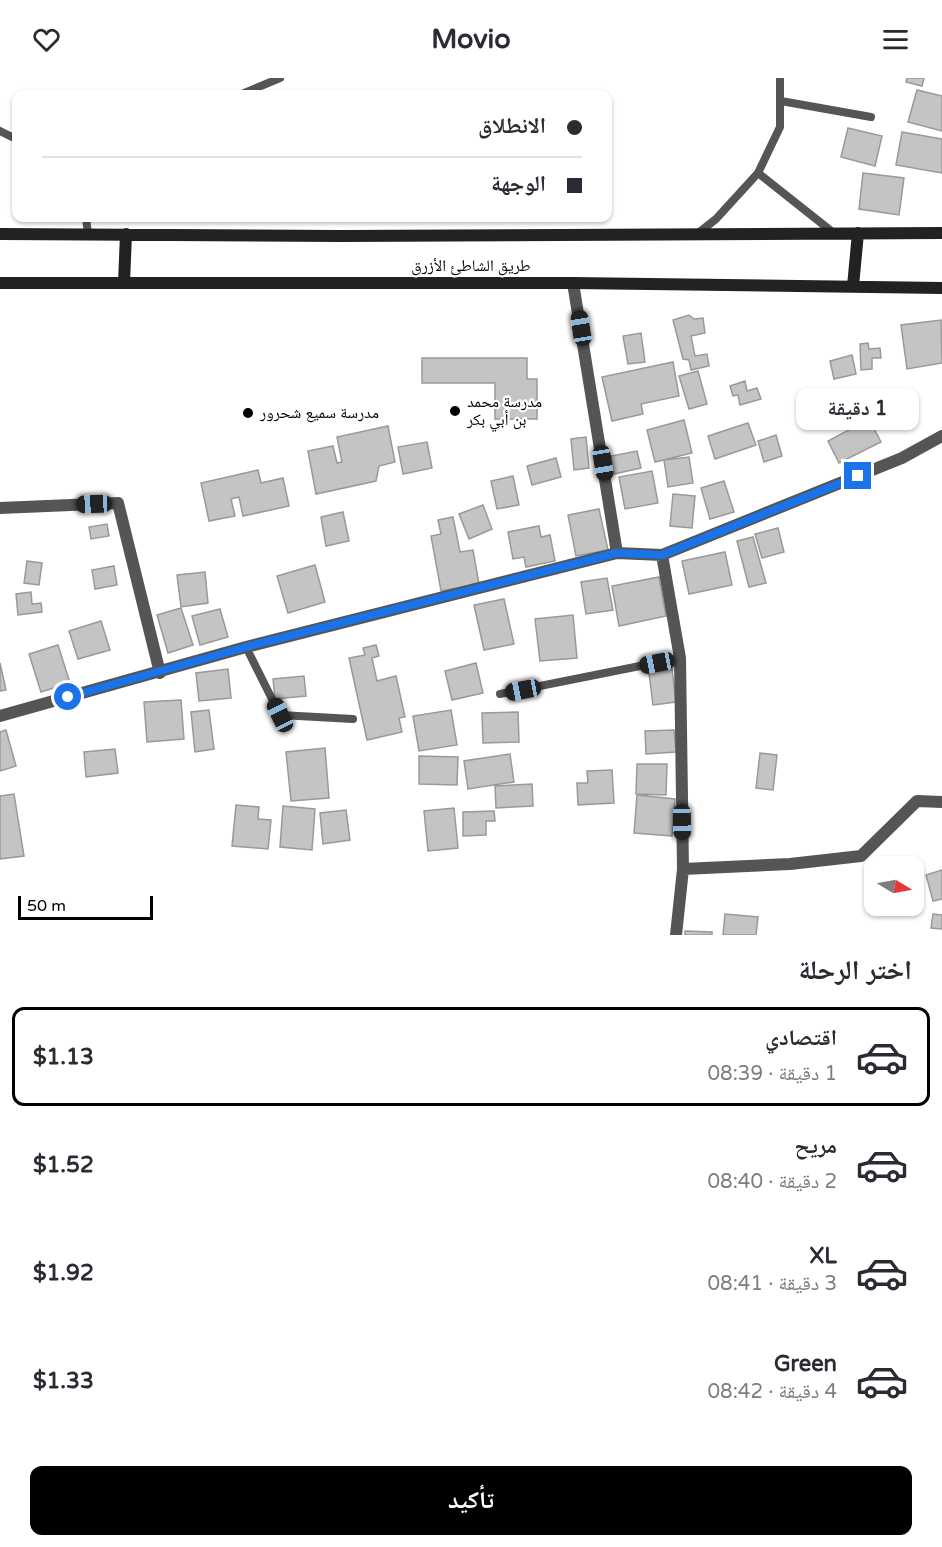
<!DOCTYPE html>
<html lang="ar">
<head>
<meta charset="utf-8">
<style>
	body { margin:0; font-family:"Varela Round","Noto Naskh Arabic",sans-serif; background:#f2f2f3; color:#2b2b33; direction:rtl; height:100vh; display:flex; flex-direction:column; font-size:22px; white-space:nowrap }
	* { box-sizing:border-box; margin:0 }
	p { font-size:20px; color:#7c7c81 }
	.icon { flex:none; width:33px; height:33px; fill:none; stroke:currentColor; stroke-width:2; stroke-linecap:round; stroke-linejoin:round }
	.map { position:relative; height:857px; overflow:hidden; direction:ltr }
	.drawer { display:flex; flex-direction:column; background:#fff; flex:1 }
	.drawer>* { flex:none }
	.top-card { position:absolute; left:12px; top:12px; width:600px; height:132px; border-radius:12px; box-shadow:0 2px 4px #0004; direction:rtl; display:grid; align-content:center; height:132px; padding:0 30px; background:#fff }
	.needle { width:39px; rotate:100deg }
	.tools { position:absolute; left:864px; top:778px; display:grid; gap:12px }
	.tools a { display:grid; place-items:center; width:60px; height:60px; border-radius:12px; background:#fff; box-shadow:0 2px 4px #0004; font-size:30px }
	.scale { position:absolute; left:18px; bottom:15px; width:135px; box-sizing:border-box; padding-left:6px; border:3px solid #000; border-top:0; font-size:16px; line-height:21px; white-space:nowrap; color:#000; -webkit-text-stroke:4px #fff; paint-order:stroke }
	.end { position:absolute; width:27px; height:27px; margin:-14px; border:8px solid #1a73e8; background:#fff; box-shadow:0 0 0 3px #fff }
	.from { border-radius:50% }
	.bubble { position:absolute; height:42px; border-radius:12px; background:#fff; box-shadow:0 2px 4px #0004; font-size:20px; font-weight:700; line-height:42px; text-align:center; direction:rtl }
	.car { position:absolute; width:18px; height:36px; margin:-18px -9px; border-radius:8px; box-shadow:0 0 4px 2px #0007; background:linear-gradient(#222 24%,#8ab4d8 0 40%,#222 0 76%,#8ab4d8 0 86%,#222 0) }
	.top-card b { display:flex; align-items:center; gap:21px; height:57px; font-size:22px }
	.top-card b+b { border-top:2px solid #e1e1e2 }
	.top-card i { width:15px; height:15px; background:#2b2b33 }
	ul { padding:0; list-style:none }
	li { display:flex; align-items:center; gap:18px; height:99px; margin:0 12px 9px; padding:0 18px; border:3px solid transparent; border-radius:12px }
	li div { flex:1 }
	li b { display:block; font-size:22px }
	li em { font-style:normal; font-weight:700 }
	li.active { border-color:#000 }
	li>.icon { width:54px; height:54px; stroke-width:1.5 }
	h2 { padding:0 30px; font-size:27px; line-height:72px }
	.action { display:flex; gap:12px; margin-top:auto; padding:12px 30px }
	.action a { flex:1; height:69px; border-radius:12px; background:#000; color:#fff; font-size:24px; font-weight:700; line-height:69px; text-align:center }
	header { display:flex; justify-content:space-between; align-items:center; height:78px; padding:0 30px; background:#fff; font-size:27px; font-weight:700 }
	.map>svg:first-child { display:block }
	.building { fill:#c4c4c4; stroke:#999; stroke-width:1.5 }
	.lines { fill:none; stroke-linecap:round; stroke-linejoin:round }
	.lane { stroke:#555; stroke-width:8 }
	.street { stroke:#555; stroke-width:12 }
	.secondary { stroke:#222; stroke-width:12 }
	.route { stroke:#1a73e8; stroke-width:8 }
	.poi-dot { fill:#000; stroke:#fff; stroke-width:2 }
	.labels { text-anchor:middle; dominant-baseline:central; stroke-width:4.5; stroke-linejoin:round; paint-order:stroke }
	.street-label { font-size:16px; fill:#000; stroke:#fff }
	.poi-label { font-size:16px; fill:#000; stroke:#fff; text-anchor:start }
</style>
</head>
<body>
<header><svg class="icon" aria-label="menu" viewBox="0 0 24 24"><path d="M4 6h16M4 12h16M4 18h16"/></svg>Movio<svg class="icon" aria-label="heart" viewBox="0 0 24 24"><path d="M12 20l-8-8c-3-5 5-10 8-4 3-6 11-1 8 4z"/></svg></header>
<div class="map">
<svg width="942" height="857" viewBox="0 0 942 857">
	<rect width="100%" height="100%" fill="#fff"/>
	<path class="building" d="M907,0H924L922,8L906,4Z
		M917,12L942,18V53L908,44Z
		M848,50L882,58L875,88L841,79Z
		M902,54L942,61V95L896,87Z
		M863,95L904,100L899,137L859,131Z
		M689,237L694,241L703,240L705,255L691,258L695,278L707,276L709,288L691,292L689,282L683,281L673,242Z
		M941,242L942,285L907,291L901,247Z
		M641,255L645,284L628,286L623,258Z
		M868,265L869,271L880,270L881,280H872V291L861,292L860,266Z
		M852,277L856,296L834,301L830,283Z
		M422,280H527V301H537V341H495V305H422Z
		M673,284L679,318L641,326L643,336L612,343L602,299Z
		M698,293L707,326L689,331L679,298Z
		M745,303L747,313L757,310L761,321L740,327L738,317L733,318L730,308Z
		M869,341L881,364L839,385L828,363Z
		M684,342L692,375L655,384L647,352Z
		M748,345L756,367L715,381L708,358Z
		M388,348L395,384L379,388L376,403L316,416L308,373L333,368L337,385L342,384L337,359Z
		M776,357L782,378L764,384L758,363Z
		M586,359L589,390L574,392L571,361Z
		M427,364L432,390L403,396L398,369Z
		M637,373L641,390L614,396L611,378Z
		M689,379L693,405L668,409L664,382Z
		M556,380L561,399L532,407L527,388Z
		M258,392L261,405L283,400L289,428L243,438L239,419L231,421L235,438L209,443L201,405Z
		M652,393L658,425L625,431L619,399Z
		M513,398L519,427L497,431L491,403Z
		M724,403L734,434L710,441L701,410Z
		M673,416L695,418L692,450L670,448Z
		M483,427L492,451L469,461L459,436Z
		M599,431L608,472L576,478L568,437Z
		M343,434L349,463L326,468L321,439Z
		M453,439L460,474L473,472L479,506L441,513L431,458L441,456L438,442Z
		M107,446L109,458L91,461L89,449Z
		M539,448L541,459L550,457L555,483L526,489L524,479L513,481L508,454Z
		M778,450L784,474L762,480L755,456Z
		M753,459L766,505L749,509L737,463Z
		M725,474L732,507L689,516L682,483Z
		M27,483L42,485L39,507L24,505Z
		M315,487L325,524L288,535L277,498Z
		M114,488L117,507L95,511L92,492Z
		M205,494L208,525L181,529L177,497Z
		M659,499L666,538L619,548L612,508Z
		M607,500L613,532L586,536L581,504Z
		M31,514L32,526L41,525L42,534L18,537L16,516Z
		M504,521L514,566L484,572L474,527Z
		M181,530L193,567L168,575L157,537Z
		M220,531L228,559L200,567L192,538Z
		M573,537L577,580L540,583L535,541Z
		M101,543L110,572L78,581L69,553Z
		M58,567L70,605L41,614L29,576Z
		M376,567L379,578L372,580L377,603L396,598L405,639L399,640L402,654L367,662L349,580L365,577L363,570Z
		M0,585L6,612L0,613Z
		M476,585L483,615L452,622L445,593Z
		M228,591L231,620L199,623L196,595Z
		M672,591L676,624L653,627L649,595Z
		M304,598L306,618L275,621L273,601Z
		M181,622L184,661L147,664L144,624Z
		M209,632L214,671L195,674L191,634Z
		M451,632L457,667L419,673L413,638Z
		M518,634L519,664L483,665L482,635Z
		M6,652L16,688L0,693V654Z
		M674,652L676,674L646,676L645,653Z
		M325,670L329,720L291,723L286,674Z
		M115,671L118,695L86,699L84,674Z
		M760,675L777,677L773,712L756,710Z
		M510,676L514,704L468,711L464,683Z
		M419,678L458,679L457,707L419,706Z
		M637,686H667L666,717L636,716Z
		M612,692L614,725L578,727L577,705H588L587,693Z
		M532,706L533,728L496,730L495,708Z
		M14,716L24,778L0,781V718Z
		M637,717L675,721L672,758L634,755Z
		M236,727L259,729L258,741L271,742L268,771L232,768Z
		M283,728L315,731L312,772L280,769Z
		M454,730L458,770L428,773L424,733Z
		M346,732L350,762L323,766L320,735Z
		M494,733L495,743H486V757L463,758V734Z
		M942,792V821L933,823L926,797Z
		M725,836L758,839L756,857H723Z
		M933,836L942,837V851L931,850Z
		M685,853L712,854V857H685Z"/>
	<g class="lines">
		<path class="lane" d="M780,0V49L758,95L835,156
			M242,16L280,0
			M781,23L871,39
			M0,53L16,61
			M86,140L88,156
			M697,156L716,141L758,95
			M246,569L280,637L353,641
			M500,616L680,580"/>
		<path class="street" d="M573,205L617,475
			M0,430L118,425L160,595
			M662,477L680,580L683,791L676,857
			M0,638L246,569L617,475L662,477L902,380L942,358
			M683,791L790,786L861,778L917,723L942,724"/>
		<path class="secondary" d="M0,156L341,158L942,155
			M0,205H573L942,210
			M124,205L126,156
			M853,208L858,155"/>
	</g>
	<g class="lines">
		<path class="route" d="M68,619L246,569L617,475L662,477L858,398"/>
	</g>
	<g class="poi-dot">
		<circle cx="455" cy="333" r="6"/>
		<circle cx="248" cy="335" r="6"/>
	</g>
	<g class="labels">
		<g class="street-label">
			<text x="471" y="188">طريق الشاطئ الأزرق</text>
		</g>
		<g class="poi-label">
			<text x="467" y="324">مدرسة محمد<tspan x="467" dy="18">بن أبي بكر</tspan></text>
			<text x="260" y="335">مدرسة سميع شحرور</text>
		</g>
	</g>
</svg>
<div class="tools">
<a><svg class="needle" viewBox="-14 -14 28 28"><path d="M0-13l5 13h-10z" fill="#e53935"/><path d="M0 13l5-13h-10z" fill="#7c7c81"/></svg></a>
</div>
<div class="scale">50 m</div>
<i class="end from" style="left:68px;top:619px"></i>
<i class="end" style="left:858px;top:398px"></i>
<div class="bubble" style="left:796px;top:310px;width:123px">1 دقيقة</div>
<i class="car" style="left:581px;top:250px;rotate:351deg"></i>
<i class="car" style="left:603px;top:385px;rotate:171deg"></i>
<i class="car" style="left:94px;top:426px;rotate:268deg"></i>
<i class="car" style="left:657px;top:585px;rotate:259deg"></i>
<i class="car" style="left:523px;top:612px;rotate:259deg"></i>
<i class="car" style="left:280px;top:637px;rotate:334deg"></i>
<i class="car" style="left:682px;top:744px;rotate:179deg"></i>
<div class="top-card">
<b><i class="from"></i>الانطلاق</b>
<b><i></i>الوجهة</b>
</div>
</div>
<section class="drawer">
<h2>اختر الرحلة</h2>
<ul>
<li class="active"><svg class="icon" aria-label="car" viewBox="0 0 24 24"><path d="M5 17H2v-5l4-1 3-4h7l3 4 3 1v5h-3M9 17h6M6 11h13"/><circle cx="7" cy="17" r="2"/><circle cx="17" cy="17" r="2"/></svg><div><b>اقتصادي</b><p>1 دقيقة · 08:39</p></div><em>$1.13</em></li>
<li><svg class="icon" aria-label="car" viewBox="0 0 24 24"><path d="M5 17H2v-5l4-1 3-4h7l3 4 3 1v5h-3M9 17h6M6 11h13"/><circle cx="7" cy="17" r="2"/><circle cx="17" cy="17" r="2"/></svg><div><b>مريح</b><p>2 دقيقة · 08:40</p></div><em>$1.52</em></li>
<li><svg class="icon" aria-label="car" viewBox="0 0 24 24"><path d="M5 17H2v-5l4-1 3-4h7l3 4 3 1v5h-3M9 17h6M6 11h13"/><circle cx="7" cy="17" r="2"/><circle cx="17" cy="17" r="2"/></svg><div><b>XL</b><p>3 دقيقة · 08:41</p></div><em>$1.92</em></li>
<li><svg class="icon" aria-label="car" viewBox="0 0 24 24"><path d="M5 17H2v-5l4-1 3-4h7l3 4 3 1v5h-3M9 17h6M6 11h13"/><circle cx="7" cy="17" r="2"/><circle cx="17" cy="17" r="2"/></svg><div><b>Green</b><p>4 دقيقة · 08:42</p></div><em>$1.33</em></li>
</ul>
<div class="action"><a>تأكيد</a></div>
</section>
</body>
</html>
